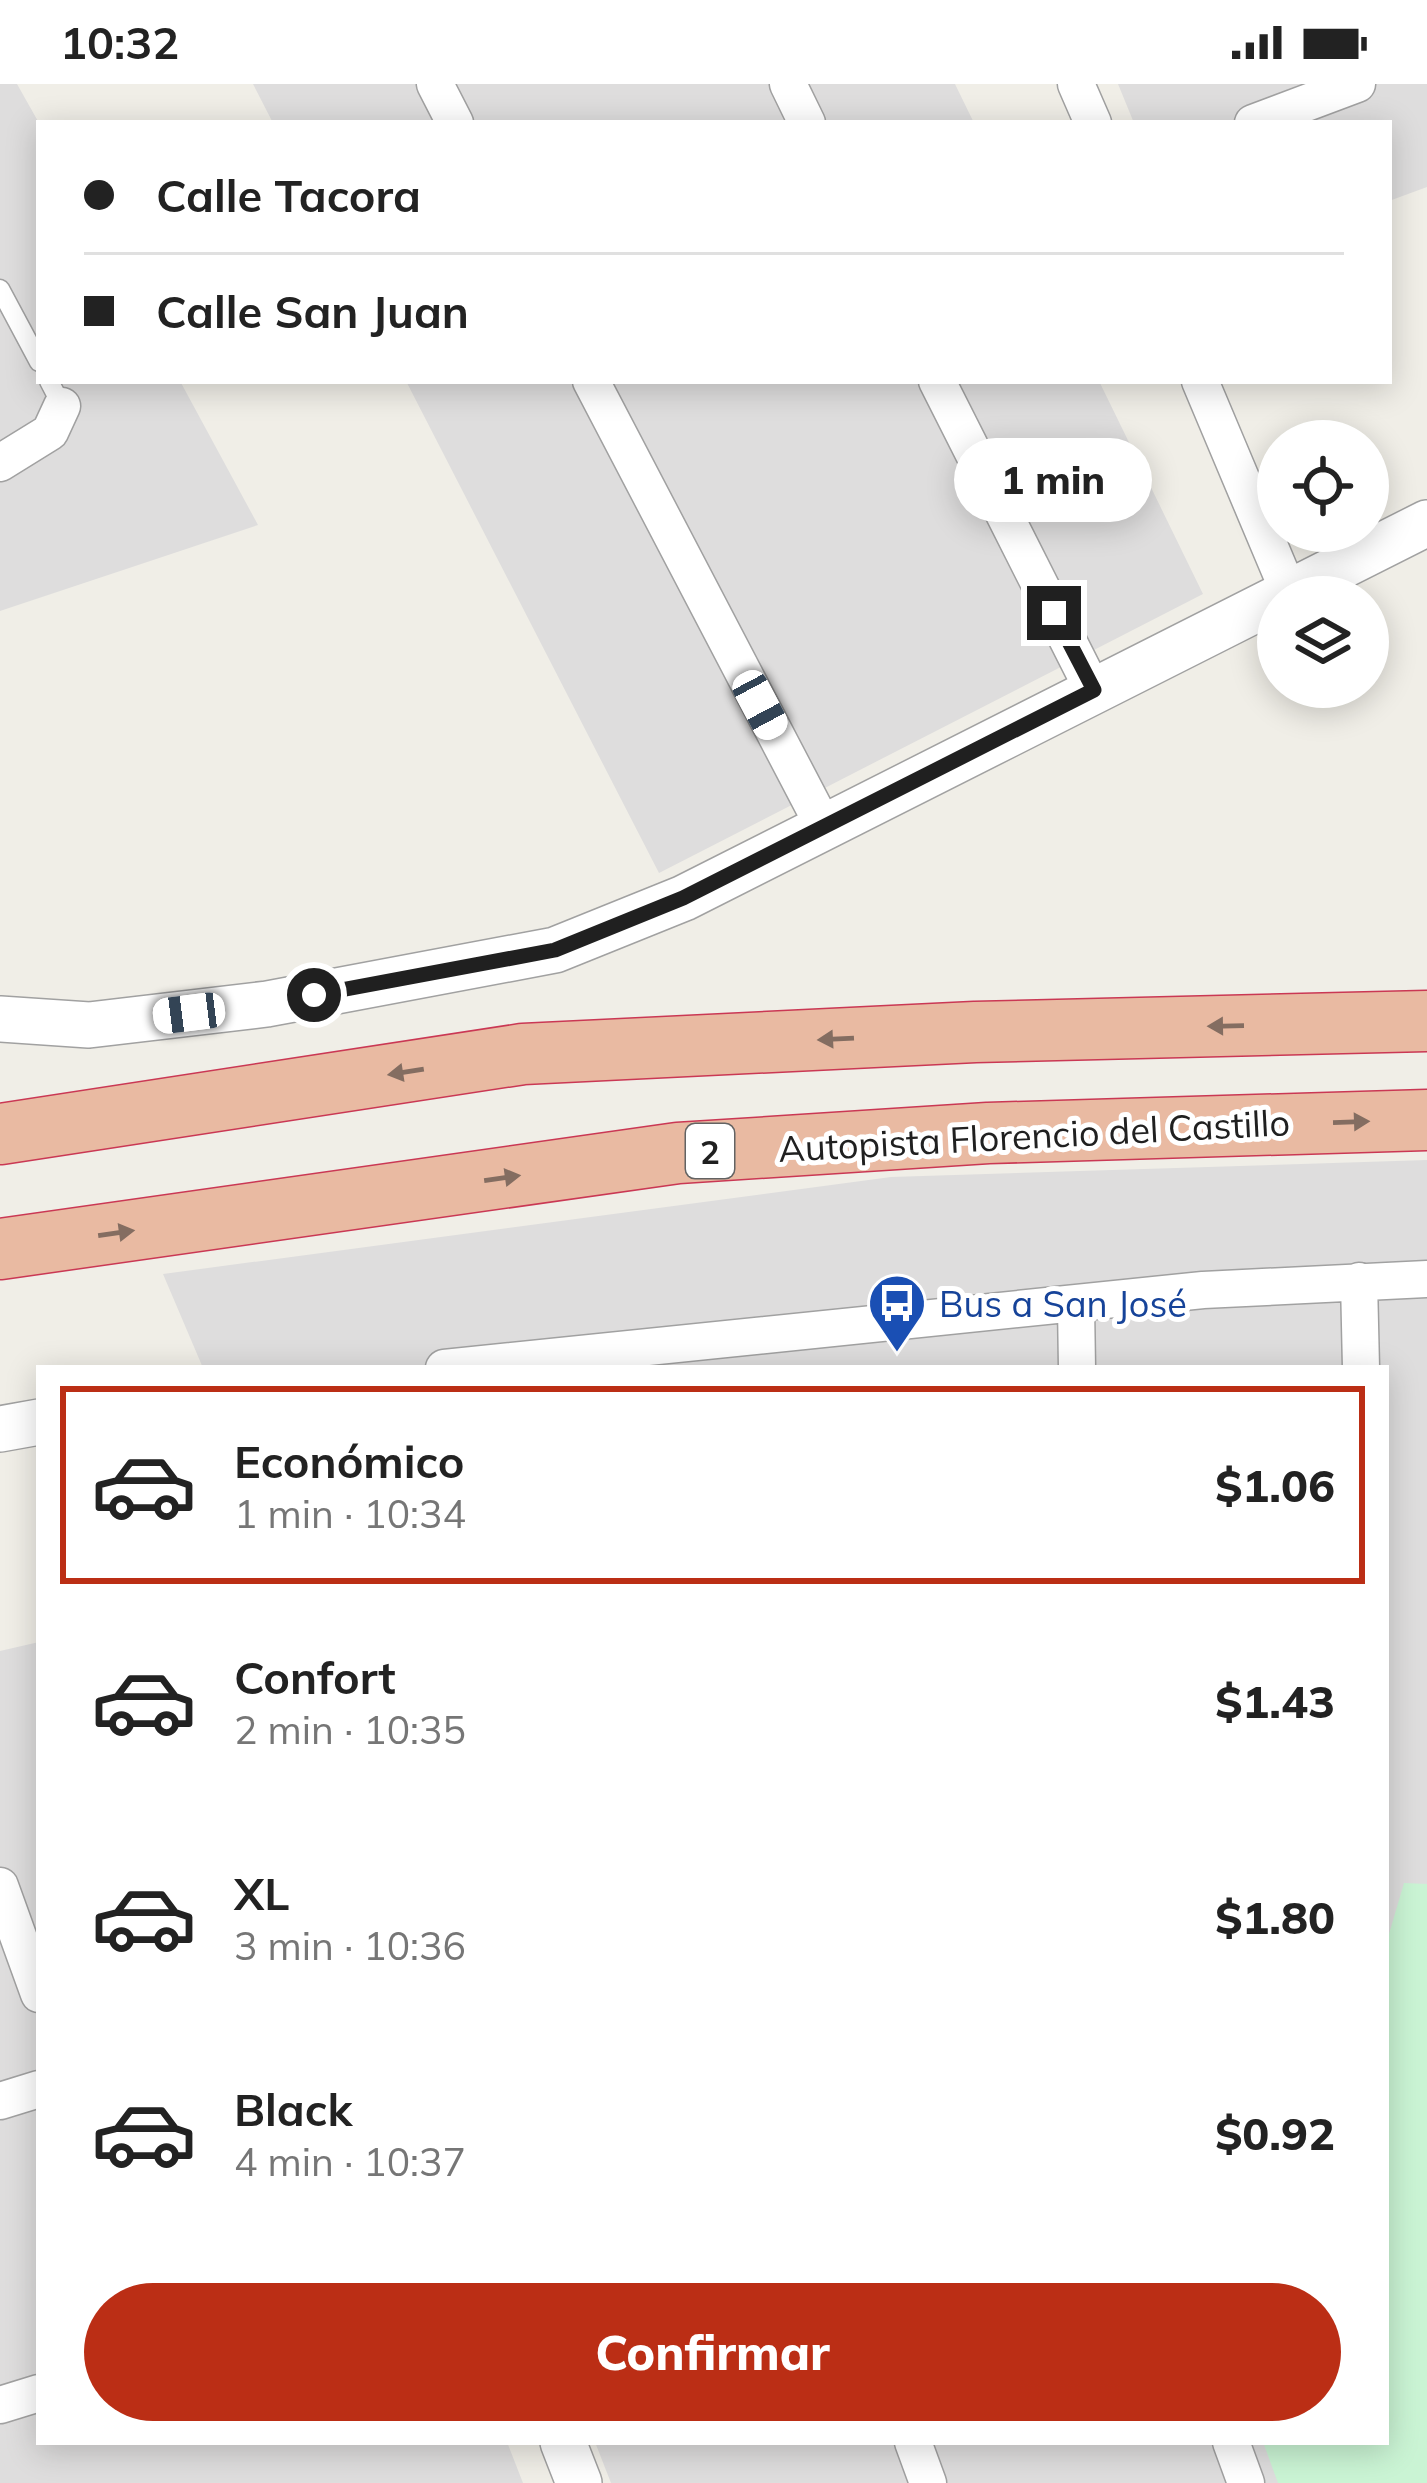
<!DOCTYPE html>
<html lang="es">
<head>
<meta charset="utf-8">
<style>
	body { margin:0; font-family:Mulish,sans-serif; background:#f6f6f6; color:#222; height:100vh; display:flex; flex-direction:column; font-size:45px; white-space:nowrap }
	* { box-sizing:border-box; margin:0 }
	p { font-size:39px; color:#767676 }
	.icon { flex:none; width:66px; height:66px; fill:none; stroke:currentColor; stroke-width:2; stroke-linecap:round; stroke-linejoin:round }
	.map { position:relative; flex:1; overflow:hidden }
	.details { position:absolute; left:36px; top:1281px; width:1353px; height:1080px; display:flex; flex-direction:column; background:#fff; border-radius:0px; box-shadow:0 6px 30px #0003 }
	.details>* { flex:none }
	.hud { position:absolute; left:36px; top:36px; width:1356px; height:264px; border-radius:0px; box-shadow:0 6px 30px #0003; display:grid; align-content:center; height:264px; padding:0 48px; background:#fff }
	.controls { position:absolute; left:1257px; top:336px; display:grid; gap:24px }
	.controls a { display:grid; place-items:center; width:132px; height:132px; border-radius:50%; background:#fff; box-shadow:0 6px 30px #0003; font-size:60px }
	.end { position:absolute; width:54px; height:54px; margin:-27px; border:15px solid #202020; background:#fff; box-shadow:0 0 0 6px #fff }
	.from { border-radius:50% }
	.bubble { position:absolute; height:84px; border-radius:42px; background:#fff; box-shadow:0 6px 30px #0003; font-size:39px; font-weight:800; line-height:84px; text-align:center }
	.car { position:absolute; width:36px; height:72px; margin:-36px -18px; border-radius:15px; box-shadow:0 0 9px 3px #0007; background:linear-gradient(#fff 24%,#345 0 40%,#fff 0 76%,#345 0 86%,#fff 0) }
	.hud b { display:flex; align-items:center; gap:42px; height:114px; font-size:45px }
	.hud b+b { border-top:3px solid #e0e0e0 }
	.hud i { width:30px; height:30px; background:#222 }
	ul { padding:21px 0 0; list-style:none }
	li { display:flex; align-items:center; gap:36px; height:198px; margin:0 24px 18px; padding:0 24px; border:6px solid transparent; border-radius:0px }
	li div { flex:1 }
	li b { display:block; font-size:45px }
	li em { font-style:normal; font-weight:800 }
	li.active { border-color:#bb2e15 }
	li>.icon { width:108px; height:108px; stroke-width:1.5 }
	.cta { display:flex; gap:24px; margin-top:auto; padding:24px 48px }
	.cta a { flex:1; height:138px; border-radius:72px; background:#bb2e15; color:#fff; font-size:48px; font-weight:800; line-height:138px; text-align:center }
	.status { display:flex; justify-content:space-between; align-items:center; height:84px; padding:0 60px; background:#fff; direction:ltr }
	.status svg { height:33px; fill:currentColor }
	.map>svg:first-child { display:block }
	.residential { fill:#dedddd }
	.park { fill:#caf4d4 }
	.lines { fill:none; stroke-linecap:round; stroke-linejoin:round }
	.service-casing { stroke:#a1a1a1; stroke-width:21 }
	.minor-casing { stroke:#a1a1a1; stroke-width:39 }
	.tertiary-casing { stroke:#a1a1a1; stroke-width:48 }
	.trunk-casing { stroke:#ca3854; stroke-width:63 }
	.service { stroke:#fff; stroke-width:18 }
	.minor { stroke:#fff; stroke-width:36 }
	.tertiary { stroke:#fff; stroke-width:45 }
	.trunk { stroke:#e9baa2; stroke-width:60 }
	.oneway { fill:#846d61 }
	.route { stroke:#202020; stroke-width:15 }
	.labels { text-anchor:middle; dominant-baseline:central; stroke-width:10; stroke-linejoin:round; paint-order:stroke }
	.shield { fill:#fff; stroke:#636363; stroke-width:3 }
	.shield-label { font-size:33px; font-weight:bold; fill:#202020 }
	.street-label { font-size:36px; fill:#202020; stroke:#fff }
	.transit-label { font-size:36px; fill:#164399; stroke:#fff; text-anchor:start }
</style>
</head>
<body>
<div class="status"><b>10:32</b><svg viewBox="0 0 49 12"><path d="M0 12V9h3v3zM5 12V6h3v6zM10 12V3h3v9zM15 12V0h3v12zM26 1h20v11H26zM47 4h2v5h-2z"/></svg></div>
<div class="map">
<svg width="1427" height="2399" viewBox="0 0 1427 2399">
	<rect width="100%" height="100%" fill="#f0eee7"/>
	<path class="residential" d="M0,0H17L39,39V297H180L258,441L0,527Z
		M253,0H955L974,39H273Z
		M1118,0H1427V103L1389,117V39H1134Z
		M406,297H1099L1203,510L659,789Z
		M1427,1076V2399H611L595,2358H1386V1284H203L163,1190L891,1093Z
		M39,1558V2358H507L523,2399H0V1567Z"/>
	<path class="park" d="M1404,1799L1427,1800V2399H1278L1263,2358H1386V1860Z"/>
	<g class="lines">
		<defs>
			<path id="service" d="M0,205L39,278
				M49,297L62,322"/>
			<path id="minor" d="M435,0L455,39
				M788,0L807,39
				M1076,0L1093,39
				M1253,39L1357,0
				M591,297L824,743
				M937,297L1093,606
				M1200,297L1288,506
				M0,379L50,348L62,322
				M1359,1197L1361,1284
				M1076,1222L1077,1284
				M444,1284L1203,1206L1427,1195
				M0,1802L39,1910
				M0,2017L39,2005
				M0,2321L39,2309
				M913,2358L928,2399
				M1231,2358L1246,2399"/>
			<path id="tertiary" d="M0,935L89,941L267,920L555,866L684,814L1427,439
				M0,1345L39,1338
				M563,2358L579,2399"/>
			<path id="trunk" d="M0,1050L523,970L975,948L1427,937
				M0,1165L678,1069L988,1049L1427,1036"/>
		</defs>
		<use href="#service" class="service-casing"/>
		<use href="#minor" class="minor-casing"/>
		<use href="#tertiary" class="tertiary-casing"/>
		<use href="#trunk" class="trunk-casing"/>
		<use href="#service" class="service"/>
		<use href="#minor" class="minor"/>
		<use href="#tertiary" class="tertiary"/>
		<use href="#trunk" class="trunk"/>
	</g>
	<defs><path id="oneway-solid" d="M-6-.8H1V-3.2L6.5 0L1 3.2V.8H-6Z" transform="scale(3)"/></defs>
	<g class="oneway">
		<use href="#oneway-solid" transform="translate(1226 942) rotate(179)"/>
		<use href="#oneway-solid" transform="translate(836 955) rotate(177)"/>
		<use href="#oneway-solid" transform="translate(406 988) rotate(171)"/>
		<use href="#oneway-solid" transform="translate(1351 1038) rotate(-2)"/>
		<use href="#oneway-solid" transform="translate(502 1094) rotate(-8)"/>
		<use href="#oneway-solid" transform="translate(116 1149) rotate(-8)"/>
	</g>
	<g class="lines">
		<path class="route" d="M314,911L555,866L683,814L1094,606L1054,529"/>
	</g>
	<defs>
		<symbol id="bus-pin" viewBox="-11 -11 22 30"><path d="M0 17L-7.5 6A9.5 9.5 0 1 1 7.5 6Z" fill="#1a4fb4" stroke="#fff"/><path d="M-5-6H5V4H4V6H2V4H-2V6H-4V4H-5ZM-3.5-4V0h7V-4ZM-3.5 1.2v1.5H-2V1.2ZM2 1.2v1.5H3.5V1.2Z" fill="#fff"/></symbol>
	</defs>
	<g fill-rule="evenodd">
		<use href="#bus-pin" x="864" y="1186" width="66" height="90"/>
	</g>
	<g class="labels">
		<rect class="shield" x="686" y="1040" width="48" height="54" rx="9"/>
		<g class="shield-label">
			<text x="710" y="1067">2</text>
		</g>
		<g class="street-label">
			<text transform="translate(1034 1051) rotate(-3)">Autopista Florencio del Castillo</text>
		</g>
		<g class="transit-label">
			<text x="939" y="1219">Bus a San José</text>
		</g>
	</g>
</svg>
<div class="controls">
<a><svg class="icon" aria-label="locate" viewBox="0 0 24 24"><circle cx="12" cy="12" r="6"/><path d="M12 2v4M12 18v4M2 12h4M18 12h4"/></svg></a>
<a><svg class="icon" aria-label="layers" viewBox="0 0 24 24"><path d="M12 4l9 5-9 5-9-5zM3 14l9 5 9-5"/></svg></a>
</div>
<i class="end from" style="left:314px;top:911px"></i>
<i class="end" style="left:1054px;top:529px"></i>
<div class="bubble" style="left:954px;top:354px;width:198px">1 min</div>
<i class="car" style="left:760px;top:621px;rotate:152deg"></i>
<i class="car" style="left:189px;top:929px;rotate:263deg"></i>
<div class="hud">
<b><i class="from"></i>Calle Tacora</b>
<b><i></i>Calle San Juan</b>
</div>
<section class="details">
<ul>
<li class="active"><svg class="icon" aria-label="car" viewBox="0 0 24 24"><path d="M5 17H2v-5l4-1 3-4h7l3 4 3 1v5h-3M9 17h6M6 11h13"/><circle cx="7" cy="17" r="2"/><circle cx="17" cy="17" r="2"/></svg><div><b>Económico</b><p>1 min · 10:34</p></div><em>$1.06</em></li>
<li><svg class="icon" aria-label="car" viewBox="0 0 24 24"><path d="M5 17H2v-5l4-1 3-4h7l3 4 3 1v5h-3M9 17h6M6 11h13"/><circle cx="7" cy="17" r="2"/><circle cx="17" cy="17" r="2"/></svg><div><b>Confort</b><p>2 min · 10:35</p></div><em>$1.43</em></li>
<li><svg class="icon" aria-label="car" viewBox="0 0 24 24"><path d="M5 17H2v-5l4-1 3-4h7l3 4 3 1v5h-3M9 17h6M6 11h13"/><circle cx="7" cy="17" r="2"/><circle cx="17" cy="17" r="2"/></svg><div><b>XL</b><p>3 min · 10:36</p></div><em>$1.80</em></li>
<li><svg class="icon" aria-label="car" viewBox="0 0 24 24"><path d="M5 17H2v-5l4-1 3-4h7l3 4 3 1v5h-3M9 17h6M6 11h13"/><circle cx="7" cy="17" r="2"/><circle cx="17" cy="17" r="2"/></svg><div><b>Black</b><p>4 min · 10:37</p></div><em>$0.92</em></li>
</ul>
<div class="cta"><a>Confirmar</a></div>
</section>
</div>
</body>
</html>
